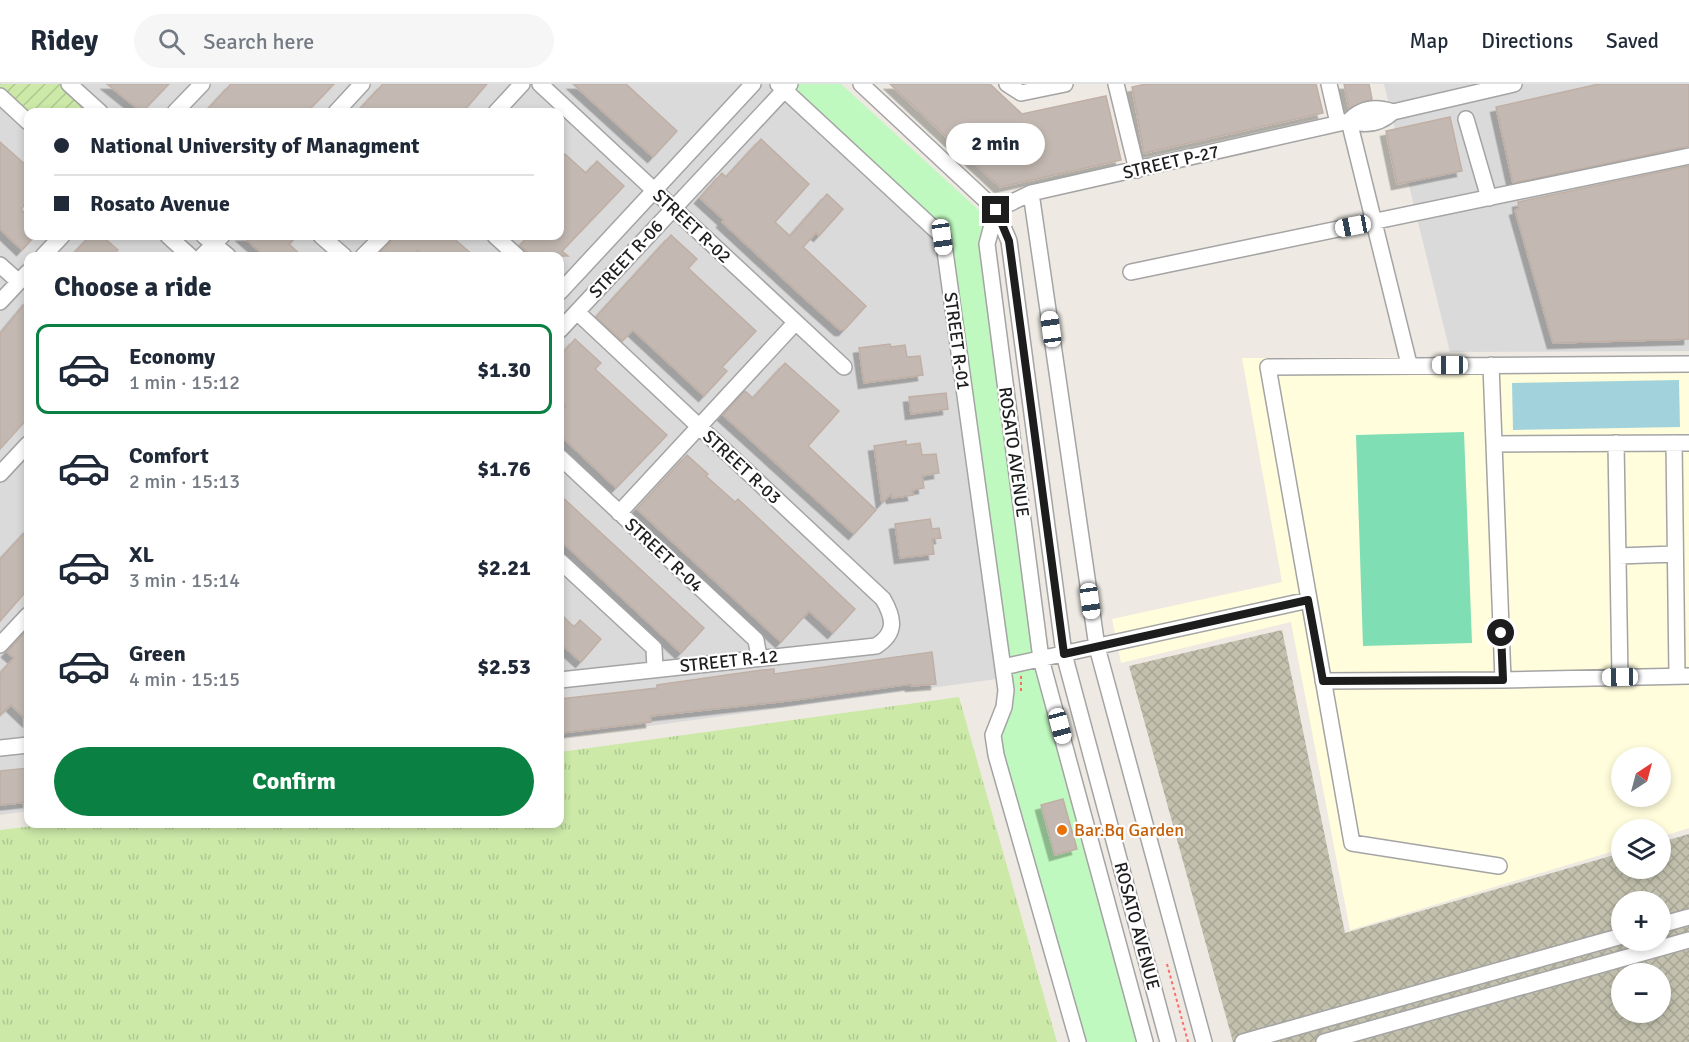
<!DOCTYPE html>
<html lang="en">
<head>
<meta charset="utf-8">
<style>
	body { margin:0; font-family:Signika,sans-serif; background:#f6f6f7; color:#1f2937; height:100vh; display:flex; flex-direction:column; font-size:22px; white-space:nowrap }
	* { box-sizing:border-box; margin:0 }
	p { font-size:20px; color:#747a83 }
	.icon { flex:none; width:33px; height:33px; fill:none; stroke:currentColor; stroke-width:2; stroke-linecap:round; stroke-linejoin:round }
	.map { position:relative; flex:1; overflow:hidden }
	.details { position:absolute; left:24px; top:168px; width:540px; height:576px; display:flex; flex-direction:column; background:#fff; border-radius:12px; box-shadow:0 3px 9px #0003 }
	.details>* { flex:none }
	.guide { position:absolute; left:24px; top:24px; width:540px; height:132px; border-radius:12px; box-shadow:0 3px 9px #0003; display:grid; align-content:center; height:132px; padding:0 30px; background:#fff }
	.needle { width:39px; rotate:36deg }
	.fabs { position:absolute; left:1611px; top:663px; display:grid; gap:12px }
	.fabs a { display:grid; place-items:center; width:60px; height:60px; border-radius:50%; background:#fff; box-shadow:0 3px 9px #0003; font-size:30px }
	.end { position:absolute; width:27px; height:27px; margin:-14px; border:8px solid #1d1d1d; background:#fff; box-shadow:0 0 0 3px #fff }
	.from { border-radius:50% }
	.bubble { position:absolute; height:42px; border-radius:21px; background:#fff; box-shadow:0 3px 9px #0003; font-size:20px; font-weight:700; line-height:42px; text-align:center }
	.car { position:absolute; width:18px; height:36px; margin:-18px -9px; border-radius:8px; box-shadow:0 0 4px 2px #0007; background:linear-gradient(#fff 24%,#345 0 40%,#fff 0 76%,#345 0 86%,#fff 0) }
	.guide b { display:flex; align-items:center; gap:21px; height:57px; font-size:22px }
	.guide b+b { border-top:2px solid #e0e1e3 }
	.guide i { width:15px; height:15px; background:#1f2937 }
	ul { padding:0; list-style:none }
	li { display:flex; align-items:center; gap:18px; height:90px; margin:0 12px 9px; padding:0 18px; border:3px solid transparent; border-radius:12px }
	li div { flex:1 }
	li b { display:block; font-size:22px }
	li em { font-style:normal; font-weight:700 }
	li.current { border-color:#0b8043 }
	li>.icon { width:54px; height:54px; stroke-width:1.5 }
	h2 { padding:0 30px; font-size:27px; line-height:72px }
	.cta { display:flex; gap:12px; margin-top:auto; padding:12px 30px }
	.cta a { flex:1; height:69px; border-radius:36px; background:#0b8043; color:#fff; font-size:24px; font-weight:700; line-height:69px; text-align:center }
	header { display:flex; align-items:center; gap:36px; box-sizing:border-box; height:84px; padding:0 30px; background:#fff; border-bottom:2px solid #e0e1e3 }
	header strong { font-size:28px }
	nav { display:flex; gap:33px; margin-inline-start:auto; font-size:21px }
	.search { width:420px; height:54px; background:#f6f6f7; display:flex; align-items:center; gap:15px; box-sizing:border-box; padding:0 21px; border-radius:33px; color:#747a83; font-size:22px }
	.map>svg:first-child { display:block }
	.residential { fill:#dbdada; fill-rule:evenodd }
	.education { fill:#fffddb; fill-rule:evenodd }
	.construction { fill:url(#construction-cross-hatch); fill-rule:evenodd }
	.grass { fill:url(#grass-tufts) }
	.park { fill:#bff9bf }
	.garden { fill:url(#garden-furrows) }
	.pitch { fill:#80deb4 }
	.water { fill:#a2d3dd }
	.building { fill:#c3b9b2; stroke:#c0afa5; stroke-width:1.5; filter:url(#shadow) }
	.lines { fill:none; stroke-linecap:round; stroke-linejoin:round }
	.minor-casing { stroke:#a4a4a4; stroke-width:18 }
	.path { stroke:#fa6d68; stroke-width:2; stroke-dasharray:3 3; stroke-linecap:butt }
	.minor { stroke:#fff; stroke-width:15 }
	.route { stroke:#1d1d1d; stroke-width:8 }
	.food-dot { fill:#e8710a; stroke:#fff; stroke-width:2 }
	.labels { text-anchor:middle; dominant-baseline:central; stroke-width:4.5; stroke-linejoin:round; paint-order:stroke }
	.street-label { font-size:18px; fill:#1d1d1d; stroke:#fff }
	.food-label { font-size:18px; fill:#c56008; stroke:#fff; text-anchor:start }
</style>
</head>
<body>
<header>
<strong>Ridey</strong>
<div class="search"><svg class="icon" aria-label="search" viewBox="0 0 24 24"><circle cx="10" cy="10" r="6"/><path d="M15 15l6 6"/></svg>Search here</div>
<nav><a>Map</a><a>Directions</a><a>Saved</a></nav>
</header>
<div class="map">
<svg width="1689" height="958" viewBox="0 0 1689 958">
	<defs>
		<pattern id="construction-cross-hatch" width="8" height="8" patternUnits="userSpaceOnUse" patternTransform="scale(1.5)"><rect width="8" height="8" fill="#c3c1ae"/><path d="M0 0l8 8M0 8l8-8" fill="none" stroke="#a7a595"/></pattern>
		<pattern id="grass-tufts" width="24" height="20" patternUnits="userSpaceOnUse" patternTransform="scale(1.5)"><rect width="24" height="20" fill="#cce9a8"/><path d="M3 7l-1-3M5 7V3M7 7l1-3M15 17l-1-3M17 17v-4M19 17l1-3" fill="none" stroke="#afc790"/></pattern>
		<pattern id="garden-furrows" width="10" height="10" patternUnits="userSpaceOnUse" patternTransform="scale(1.5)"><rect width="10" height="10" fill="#cce9a8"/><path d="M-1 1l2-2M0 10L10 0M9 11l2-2" fill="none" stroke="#afc790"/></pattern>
		<filter id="shadow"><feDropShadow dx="-5.5" dy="5.5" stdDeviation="0" flood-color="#0004"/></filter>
	</defs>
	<rect width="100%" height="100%" fill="#eeeae3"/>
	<path class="residential" d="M0,0H768L936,155L997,595L560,654V172H28V727L0,731ZM28,28H560V152H28Z
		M1384,0H1689V267L1450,268Z"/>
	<path class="education" d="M1689,273V744L1661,753L1660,746H1622L1621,765L1350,846L1291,538L1121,579L1112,535L1282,498L1242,274ZM1622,674H1660V712H1622Z"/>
	<path class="construction" d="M1282,546L1345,849L1621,769L1622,784H1660L1661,758L1689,750V958H1233L1129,582ZM1622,818H1660V856H1622ZM1622,890H1660V928H1622Z"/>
	<path class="grass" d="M959,613L1057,958H0V746L49,740H560V668Z"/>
	<path class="park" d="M778,0H841L983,130L1041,575L1145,958H1078L996,671L1004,623L943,153Z"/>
	<path class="garden" d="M0,0H69L100,28H28L0,12Z"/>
	<path class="pitch" d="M1464,348L1472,559L1363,562L1356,351Z"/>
	<path class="water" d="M1679,296L1680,343L1513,346L1512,299Z"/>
	<path class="building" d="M107,0H169L142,28Z
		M231,0H334L307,28H205Z
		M383,0H487L463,28H357Z
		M573,0H626L677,47L653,73Z
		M890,0H990L1022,30L1106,12L1121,76L1000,103Z
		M1146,0H1316L1323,29L1144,69L1132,3Z
		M1344,0H1369L1372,15L1349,24Z
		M1599,0H1689V62L1513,99L1496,23Z
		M1450,33L1462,87L1397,100L1386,47Z
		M761,55L809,100L775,138L790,152L827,110L843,125L819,152L816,149L803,163L866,222L844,246H840L803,213L722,138L724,136L700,114L722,89L726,93Z
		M0,58L28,83V117L21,125L28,133V152H35L22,166L0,145Z
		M565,70L586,89L597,77L624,102L562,167L568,172H532L520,161L529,152H560V76Z
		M1689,82V255L1553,259L1515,126L1519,125L1518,118Z
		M671,151L697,175L688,184L756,247L722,283L727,287L704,312L633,246L622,257L596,233Z
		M90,152H102L118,166L112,172H71Z
		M242,152H297L289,160L302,172H265Z
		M393,152H451L474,172H425L418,166L412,172H376L390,159Z
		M28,216V334L0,365V250Z
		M575,255L601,279L595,285L667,351L616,404L560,351V329L566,322L560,315V272Z
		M890,260L891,263L905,261L907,273L920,272L923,291L864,299L859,264Z
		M785,279L839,327L808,362L876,426L854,450L723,331L745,307L753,314Z
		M946,309L948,325L911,330L909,313Z
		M906,357V361L920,359L922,371L936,370L939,389L922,392L924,404L912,406L913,411L892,414L891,410L882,419L874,362Z
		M687,371L708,390L706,392L735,418L738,415L855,525L833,549L809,527L781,558L637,425Z
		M560,411L704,544L681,569L560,456Z
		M930,435L932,445L939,444L941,454L932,455L934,470L900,474L895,440Z
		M28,445V505L0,537V475Z
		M560,529L574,543L580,536L601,555L581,578L560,559Z
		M28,545V637L11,621L0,631V589L14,574L7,568Z
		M932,568L936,600L911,602V600L787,617L650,632L651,638L562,649L560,615L657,604V601L762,586L774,585V590Z
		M28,684V718L0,721V687Z
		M1063,715L1077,765L1055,771L1041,721Z"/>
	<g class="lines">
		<defs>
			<path id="minor" d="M69,0L100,28
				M540,0L844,283
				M778,0L943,153L1006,606L1004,623L993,651L996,671L1078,958
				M861,0L996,126L1009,157L1064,570L1168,958
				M1007,0L1021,9L1065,0
				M1116,0L1137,86
				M1329,0L1338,39
				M0,12L28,38
				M175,28L202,0
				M336,28L362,0
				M496,28L522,0
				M1466,35L1489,114
				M1349,37L1409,280
				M1349,37C1361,24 1376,22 1393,28L1514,0
				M1031,109L1097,563L1204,958
				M996,126L987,160L1041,575L1145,958
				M996,126L1031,109L1349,37C1365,42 1380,40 1393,28
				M168,152L190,172
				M204,152L228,172
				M321,152L344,172
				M495,152L517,172
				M43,172L62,152
				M202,172L222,152
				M363,172L383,152
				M0,181L19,198
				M1131,188L1689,72
				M560,208L753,0
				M0,218L28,188
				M560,246L790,0
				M1491,281L1503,596L1689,592
				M1616,359L1620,593
				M1674,359L1677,592
				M1495,360L1689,359
				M560,373L756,556L759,573
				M0,390L28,360
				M619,429L795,239
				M1618,472L1675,470
				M560,477L654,564L655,585
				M0,561L28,531
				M1003,583L1309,516
				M560,596L876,562C897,549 894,534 883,515L577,228
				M1323,597L1503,596
				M0,664L28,661
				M1499,782L1352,759L1268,283L1689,280
				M1660,841L1689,833
				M1243,958L1622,852
				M1324,958L1689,856"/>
		</defs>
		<use href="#minor" class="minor-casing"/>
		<path class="path" d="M1021,592V610
			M1167,880L1188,958"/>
		<use href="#minor" class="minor"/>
	</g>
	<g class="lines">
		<path class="route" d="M996,126L1009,157L1064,570L1308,516L1323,597L1503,596L1501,549"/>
	</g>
	<circle class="food-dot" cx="1062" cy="746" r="6"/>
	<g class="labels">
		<g class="street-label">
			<text transform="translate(1171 78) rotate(-13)">STREET P-27</text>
			<text transform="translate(692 142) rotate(43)">STREET R-02</text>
			<text transform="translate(626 175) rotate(-47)">STREET R-06</text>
			<text transform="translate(957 257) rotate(82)">STREET R-01</text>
			<text transform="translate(1014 368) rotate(82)">ROSATO AVENUE</text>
			<text transform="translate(742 383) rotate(43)">STREET R-03</text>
			<text transform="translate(664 471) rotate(43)">STREET R-04</text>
			<text transform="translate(729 577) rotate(-6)">STREET R-12</text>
			<text transform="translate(1137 842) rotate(75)">ROSATO AVENUE</text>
		</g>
		<g class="food-label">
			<text x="1074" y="746">Bar.Bq Garden</text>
		</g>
	</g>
</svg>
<div class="fabs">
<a><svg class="needle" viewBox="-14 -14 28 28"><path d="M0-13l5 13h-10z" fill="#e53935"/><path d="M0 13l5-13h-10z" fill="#747a83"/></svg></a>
<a><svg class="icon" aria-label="layers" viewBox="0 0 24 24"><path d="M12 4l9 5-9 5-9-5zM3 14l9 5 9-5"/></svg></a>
<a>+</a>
<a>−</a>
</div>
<i class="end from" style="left:1501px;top:549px"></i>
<i class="end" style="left:996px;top:126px"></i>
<div class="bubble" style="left:946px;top:39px;width:99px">2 min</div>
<i class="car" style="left:1353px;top:142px;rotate:259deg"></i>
<i class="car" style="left:942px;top:153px;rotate:172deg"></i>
<i class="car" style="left:1051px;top:245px;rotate:352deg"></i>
<i class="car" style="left:1450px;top:281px;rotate:270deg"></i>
<i class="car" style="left:1090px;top:517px;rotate:172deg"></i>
<i class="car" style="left:1620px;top:593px;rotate:269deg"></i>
<i class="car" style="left:1060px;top:642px;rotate:165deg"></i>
<div class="guide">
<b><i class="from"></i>National University of Managment</b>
<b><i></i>Rosato Avenue</b>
</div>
<section class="details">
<h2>Choose a ride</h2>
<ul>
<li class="current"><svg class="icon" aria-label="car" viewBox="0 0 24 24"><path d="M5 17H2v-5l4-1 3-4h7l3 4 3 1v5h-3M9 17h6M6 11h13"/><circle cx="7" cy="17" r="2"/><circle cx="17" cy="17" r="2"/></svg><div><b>Economy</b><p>1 min · 15:12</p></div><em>$1.30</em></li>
<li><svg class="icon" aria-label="car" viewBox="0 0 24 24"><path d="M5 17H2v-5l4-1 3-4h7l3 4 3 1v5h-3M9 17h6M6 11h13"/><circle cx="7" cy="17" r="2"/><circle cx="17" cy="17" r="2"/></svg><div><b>Comfort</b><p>2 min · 15:13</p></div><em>$1.76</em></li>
<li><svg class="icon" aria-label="car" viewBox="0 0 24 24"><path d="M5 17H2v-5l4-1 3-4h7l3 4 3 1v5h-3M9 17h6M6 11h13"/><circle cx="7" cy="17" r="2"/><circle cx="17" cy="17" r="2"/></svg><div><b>XL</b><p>3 min · 15:14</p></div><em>$2.21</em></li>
<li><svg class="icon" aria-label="car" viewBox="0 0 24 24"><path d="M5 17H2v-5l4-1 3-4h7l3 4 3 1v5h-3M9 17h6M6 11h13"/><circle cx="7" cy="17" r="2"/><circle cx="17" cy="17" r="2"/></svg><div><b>Green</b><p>4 min · 15:15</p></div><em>$2.53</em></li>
</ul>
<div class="cta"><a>Confirm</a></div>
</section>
</div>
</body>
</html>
